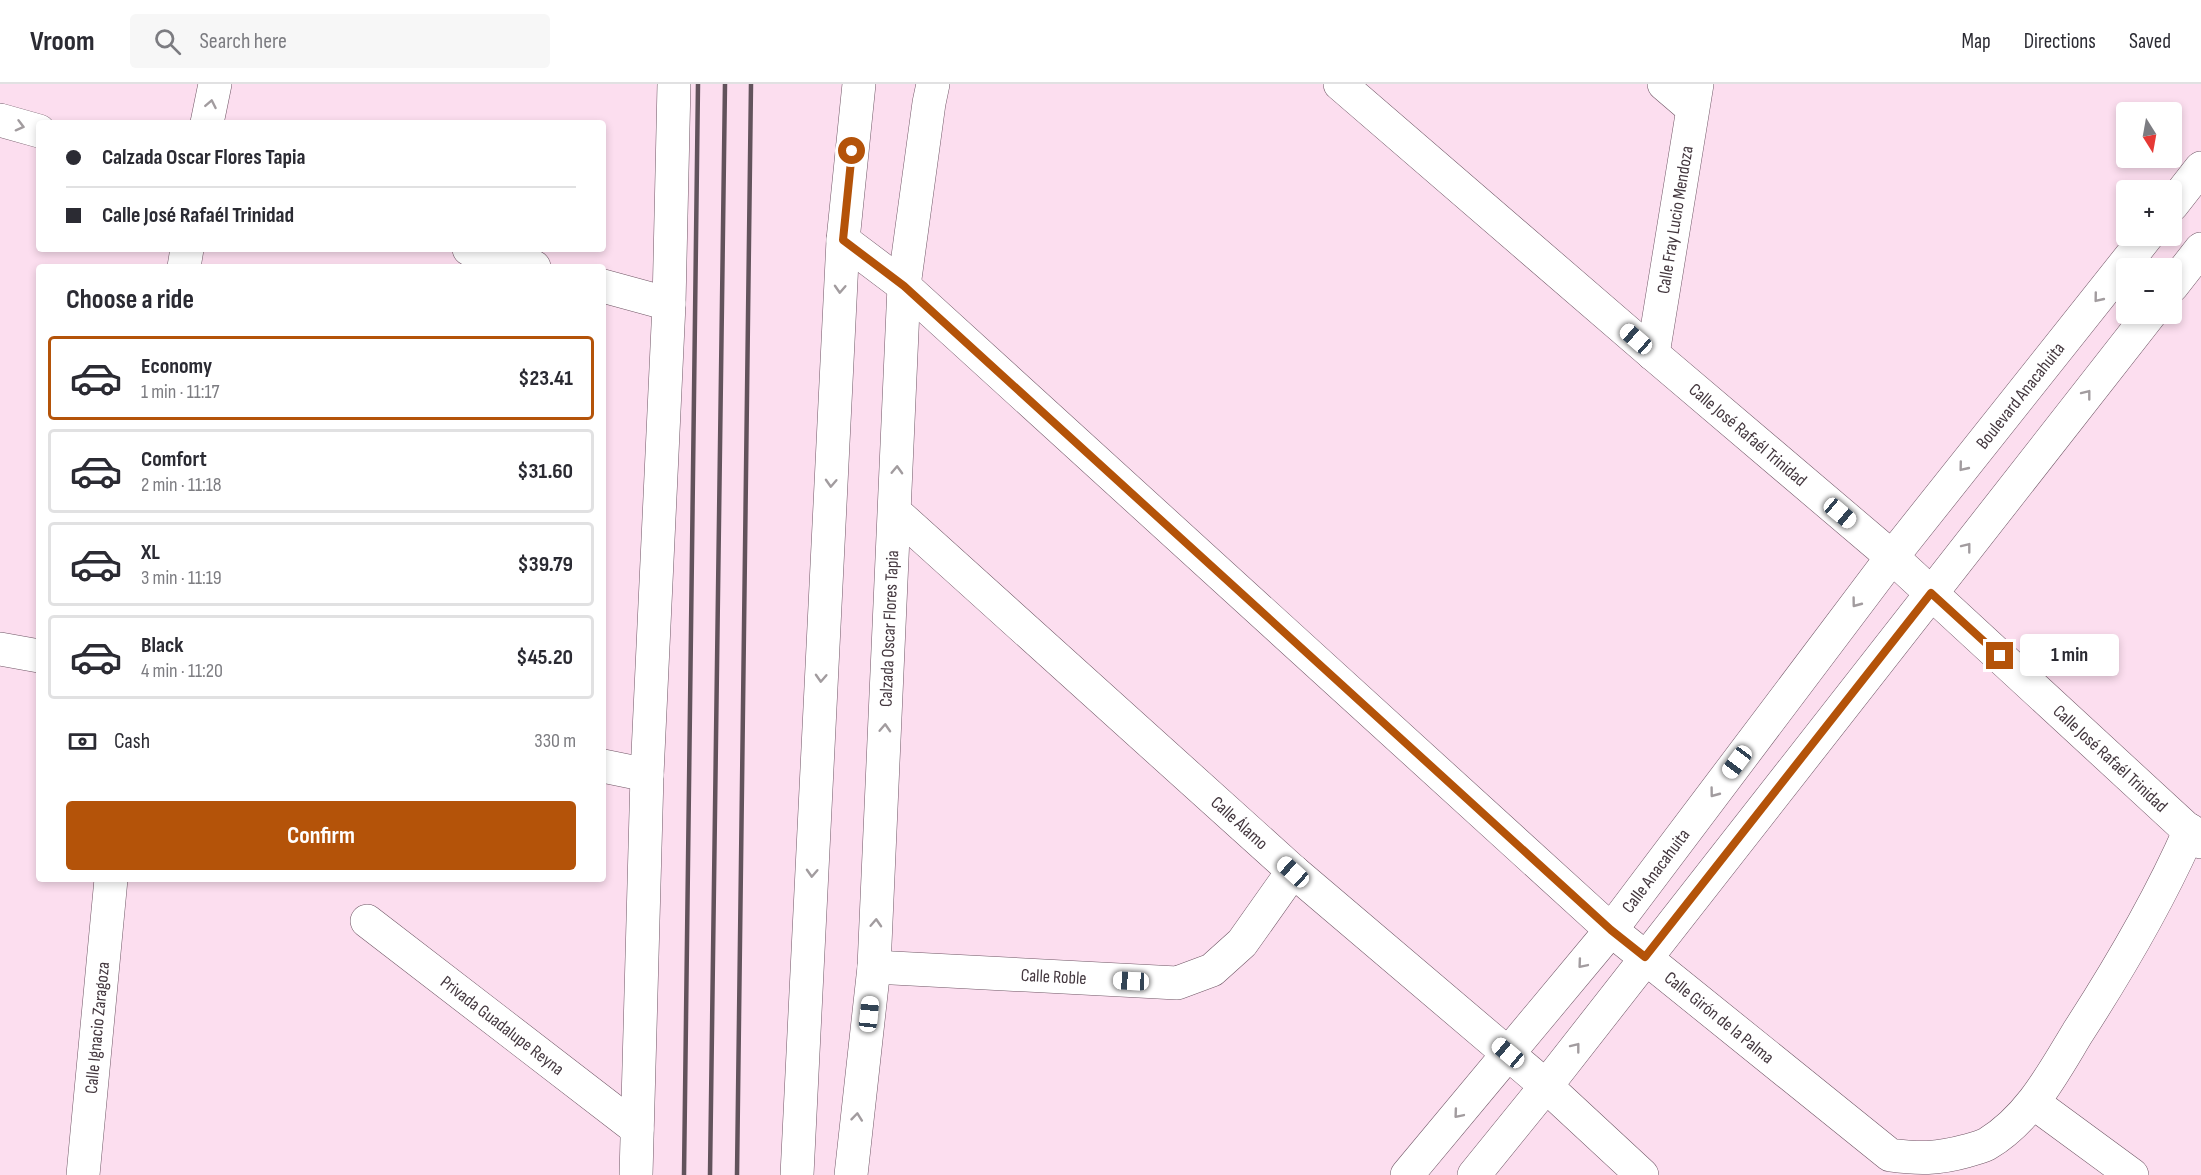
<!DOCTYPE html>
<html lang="en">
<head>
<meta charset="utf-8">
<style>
	body { margin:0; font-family:"Sofia Sans Condensed",sans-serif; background:#f7f7f7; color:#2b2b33; height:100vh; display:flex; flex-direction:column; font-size:22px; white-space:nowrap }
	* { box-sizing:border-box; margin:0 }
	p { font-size:20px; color:#7c7c81 }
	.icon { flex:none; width:33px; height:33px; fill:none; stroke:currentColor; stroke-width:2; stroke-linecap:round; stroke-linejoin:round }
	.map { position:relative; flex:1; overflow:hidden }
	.drawer { position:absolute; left:36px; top:180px; width:570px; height:618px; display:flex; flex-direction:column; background:#fff; border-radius:6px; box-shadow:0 3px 9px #0003 }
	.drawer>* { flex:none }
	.hud { position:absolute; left:36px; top:36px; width:570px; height:132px; border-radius:6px; box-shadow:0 3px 9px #0003; display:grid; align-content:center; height:132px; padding:0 30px; background:#fff }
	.needle { width:39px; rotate:169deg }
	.fabs { position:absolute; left:2116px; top:18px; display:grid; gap:12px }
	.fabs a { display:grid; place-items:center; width:66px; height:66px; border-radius:6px; background:#fff; box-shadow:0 3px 9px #0003; font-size:30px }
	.end { position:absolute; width:27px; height:27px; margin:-14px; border:8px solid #b45309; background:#fff; box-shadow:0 0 0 3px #fff }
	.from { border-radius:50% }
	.bubble { position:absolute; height:42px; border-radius:6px; background:#fff; box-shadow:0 3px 9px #0003; font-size:20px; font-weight:700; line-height:42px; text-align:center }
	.car { position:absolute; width:18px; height:36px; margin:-18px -9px; border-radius:8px; box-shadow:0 0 4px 2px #0007; background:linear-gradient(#fff 24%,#345 0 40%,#fff 0 76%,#345 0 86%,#fff 0) }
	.hud b { display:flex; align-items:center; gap:21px; height:57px; font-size:22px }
	.hud b+b { border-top:2px solid #e1e1e2 }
	.hud i { width:15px; height:15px; background:#2b2b33 }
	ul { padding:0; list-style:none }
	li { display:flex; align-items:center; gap:18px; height:84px; margin:0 12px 9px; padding:0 18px; border:3px solid #e1e1e2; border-radius:6px }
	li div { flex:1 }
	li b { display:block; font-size:22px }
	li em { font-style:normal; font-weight:700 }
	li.selected { border-color:#b45309 }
	li>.icon { width:54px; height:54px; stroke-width:1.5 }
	h2 { padding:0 30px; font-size:27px; line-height:72px }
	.pay { display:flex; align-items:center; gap:15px; height:66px; padding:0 30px; font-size:22px }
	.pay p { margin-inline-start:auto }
	.action { display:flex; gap:12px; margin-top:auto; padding:12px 30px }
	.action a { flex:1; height:69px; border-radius:6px; background:#b45309; color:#fff; font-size:24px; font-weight:700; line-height:69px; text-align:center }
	header { display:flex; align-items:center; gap:36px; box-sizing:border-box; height:84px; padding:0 30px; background:#fff; border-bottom:2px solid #e1e1e2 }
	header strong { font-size:28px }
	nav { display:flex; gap:33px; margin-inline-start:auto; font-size:21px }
	.search { width:420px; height:54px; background:#f7f7f7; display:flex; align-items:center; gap:15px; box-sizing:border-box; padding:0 21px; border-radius:6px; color:#7c7c81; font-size:22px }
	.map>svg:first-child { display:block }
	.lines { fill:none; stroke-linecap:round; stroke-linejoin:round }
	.minor-casing { stroke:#705766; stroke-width:34 }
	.minor { stroke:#fff; stroke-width:33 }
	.rail { stroke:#62535c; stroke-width:4.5 }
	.oneway { stroke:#a29c9f }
	.route { stroke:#b45309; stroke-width:8 }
	.labels { text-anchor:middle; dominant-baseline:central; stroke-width:4.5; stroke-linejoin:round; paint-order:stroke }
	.street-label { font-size:18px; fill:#44383f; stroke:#fef1f8 }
</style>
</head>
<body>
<header>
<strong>Vroom</strong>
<div class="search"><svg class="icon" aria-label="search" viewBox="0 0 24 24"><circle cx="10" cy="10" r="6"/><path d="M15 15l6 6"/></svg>Search here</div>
<nav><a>Map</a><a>Directions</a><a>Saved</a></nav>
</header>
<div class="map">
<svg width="2201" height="1091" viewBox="0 0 2201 1091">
	<rect width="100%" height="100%" fill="#fcdeef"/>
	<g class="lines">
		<defs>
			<g id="minor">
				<path id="s1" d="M1340,0L1653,270L1892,473L2201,758"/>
				<path d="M1664,0L1692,24"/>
				<path d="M0,36L39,47"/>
				<path d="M207,39L215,0"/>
				<path d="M2172,121L2201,84"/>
				<path id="s2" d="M843,156L904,202L1611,846L1890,1071C1919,1075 1937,1075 1966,1067C1973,1065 1981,1063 1987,1060C2030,1034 2053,989 2078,948C2120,883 2159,817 2190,746"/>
				<path d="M469,165L534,183"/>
				<path d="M184,183L187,165"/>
				<path d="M603,202L669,220"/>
				<path d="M2172,202L2201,165"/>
				<path id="s3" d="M1653,270L1697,0"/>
				<path id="s4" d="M895,428L1293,787L1546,1002L1642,1091"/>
				<path d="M0,565L39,572"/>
				<path d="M603,682L647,691"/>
				<path id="s5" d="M367,837L637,1045"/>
				<path id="s6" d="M874,883L1177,899L1212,886L1242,859L1293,787"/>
				<path d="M2034,1019L2132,1091"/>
				<path id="s7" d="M83,1091L111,795"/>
				<path d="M636,1091L647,691L669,220L674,0"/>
				<path d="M797,1091L843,156L859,0"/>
				<path id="s8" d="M851,1091L874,883L904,202L929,19L933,0"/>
				<path id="s9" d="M1407,1091L1611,846L1892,473L2147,152"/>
				<path d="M1474,1091L1546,1002L2150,230"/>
			</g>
		</defs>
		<use href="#minor" class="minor-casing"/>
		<use href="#minor" class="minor"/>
		<path class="rail" d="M684,1091L698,0
			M710,1091L725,0
			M737,1091L751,0"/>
	</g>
	<defs><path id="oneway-chevron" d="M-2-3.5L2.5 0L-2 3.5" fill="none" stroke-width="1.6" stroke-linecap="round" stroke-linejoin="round" transform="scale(1.5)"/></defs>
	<g class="oneway">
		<use href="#oneway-chevron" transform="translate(211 20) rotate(-79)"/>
		<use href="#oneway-chevron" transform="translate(20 42) rotate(15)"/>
		<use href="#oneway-chevron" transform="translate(840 205) rotate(93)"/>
		<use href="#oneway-chevron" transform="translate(2098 214) rotate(129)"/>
		<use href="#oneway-chevron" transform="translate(2087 310) rotate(-52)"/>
		<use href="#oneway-chevron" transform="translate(1963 383) rotate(129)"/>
		<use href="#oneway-chevron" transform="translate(897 386) rotate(-88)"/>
		<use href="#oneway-chevron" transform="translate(831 399) rotate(93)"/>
		<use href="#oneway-chevron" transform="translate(1967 463) rotate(-52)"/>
		<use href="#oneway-chevron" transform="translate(1856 519) rotate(127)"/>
		<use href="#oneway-chevron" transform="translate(821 594) rotate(93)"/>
		<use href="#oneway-chevron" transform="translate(885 644) rotate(-87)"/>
		<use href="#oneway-chevron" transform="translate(1714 709) rotate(127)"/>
		<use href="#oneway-chevron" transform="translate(812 789) rotate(93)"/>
		<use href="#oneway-chevron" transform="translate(876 839) rotate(-87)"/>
		<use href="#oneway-chevron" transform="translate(1582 880) rotate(130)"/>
		<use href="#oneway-chevron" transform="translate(1576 963) rotate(-52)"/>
		<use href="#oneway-chevron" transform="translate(1458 1030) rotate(130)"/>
		<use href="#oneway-chevron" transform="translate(857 1033) rotate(-84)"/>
	</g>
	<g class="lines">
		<path class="route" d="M852,67L843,156L904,202L1611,846L1645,873L1931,509L2000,572"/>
	</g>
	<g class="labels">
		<g class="street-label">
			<text stroke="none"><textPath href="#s3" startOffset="136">Calle Fray Lucio Mendoza</textPath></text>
			<text stroke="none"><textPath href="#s9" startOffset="992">Boulevard Anacahuita</textPath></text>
			<text stroke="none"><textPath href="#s1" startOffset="538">Calle José Rafaél Trinidad</textPath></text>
			<text stroke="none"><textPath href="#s8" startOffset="548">Calzada Oscar Flores Tapia</textPath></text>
			<text stroke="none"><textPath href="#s1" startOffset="1024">Calle José Rafaél Trinidad</textPath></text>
			<text stroke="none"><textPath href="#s4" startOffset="464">Calle Álamo</textPath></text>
			<text stroke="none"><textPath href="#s9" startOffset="393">Calle Anacahuita</textPath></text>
			<text stroke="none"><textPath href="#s6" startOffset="180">Calle Roble</textPath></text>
			<text stroke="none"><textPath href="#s2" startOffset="1172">Calle Girón de la Palma</textPath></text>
			<text stroke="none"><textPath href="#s5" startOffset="171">Privada Guadalupe Reyna</textPath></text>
			<text stroke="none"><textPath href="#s7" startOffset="148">Calle Ignacio Zaragoza</textPath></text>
		</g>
	</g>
</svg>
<div class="fabs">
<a><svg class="needle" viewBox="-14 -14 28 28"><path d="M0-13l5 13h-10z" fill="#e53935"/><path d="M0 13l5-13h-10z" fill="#7c7c81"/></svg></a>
<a>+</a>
<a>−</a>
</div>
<i class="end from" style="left:852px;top:67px"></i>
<i class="end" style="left:2000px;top:572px"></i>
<div class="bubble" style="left:2020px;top:550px;width:99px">1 min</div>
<i class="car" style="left:1636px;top:255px;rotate:311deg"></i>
<i class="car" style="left:1840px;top:429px;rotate:130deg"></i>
<i class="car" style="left:1737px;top:678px;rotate:217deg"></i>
<i class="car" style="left:1293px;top:788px;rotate:312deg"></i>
<i class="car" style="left:1131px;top:897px;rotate:273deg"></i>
<i class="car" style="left:869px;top:930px;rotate:6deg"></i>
<i class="car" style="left:1508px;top:969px;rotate:310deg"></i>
<div class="hud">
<b><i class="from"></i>Calzada Oscar Flores Tapia</b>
<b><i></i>Calle José Rafaél Trinidad</b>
</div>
<section class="drawer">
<h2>Choose a ride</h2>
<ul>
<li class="selected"><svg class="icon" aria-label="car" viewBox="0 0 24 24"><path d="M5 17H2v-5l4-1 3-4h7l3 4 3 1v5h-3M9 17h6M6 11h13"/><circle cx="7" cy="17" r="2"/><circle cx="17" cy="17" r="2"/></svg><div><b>Economy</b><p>1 min · 11:17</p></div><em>$23.41</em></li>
<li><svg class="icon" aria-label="car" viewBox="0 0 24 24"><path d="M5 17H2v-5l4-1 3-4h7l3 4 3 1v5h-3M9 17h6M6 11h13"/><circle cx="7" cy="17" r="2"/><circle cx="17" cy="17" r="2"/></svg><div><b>Comfort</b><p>2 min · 11:18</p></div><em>$31.60</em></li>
<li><svg class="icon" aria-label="car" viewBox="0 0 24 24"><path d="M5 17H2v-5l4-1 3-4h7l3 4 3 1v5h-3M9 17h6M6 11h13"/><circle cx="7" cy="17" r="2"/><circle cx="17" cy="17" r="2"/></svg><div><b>XL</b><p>3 min · 11:19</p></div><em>$39.79</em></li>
<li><svg class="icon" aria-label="car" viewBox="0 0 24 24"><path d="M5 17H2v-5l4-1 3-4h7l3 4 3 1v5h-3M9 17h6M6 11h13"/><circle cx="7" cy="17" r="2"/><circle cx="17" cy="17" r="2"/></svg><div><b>Black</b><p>4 min · 11:20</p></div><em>$45.20</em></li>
</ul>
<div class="pay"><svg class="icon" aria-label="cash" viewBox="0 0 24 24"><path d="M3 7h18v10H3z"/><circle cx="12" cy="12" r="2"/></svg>Cash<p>330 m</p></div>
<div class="action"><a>Confirm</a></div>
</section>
</div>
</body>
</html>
